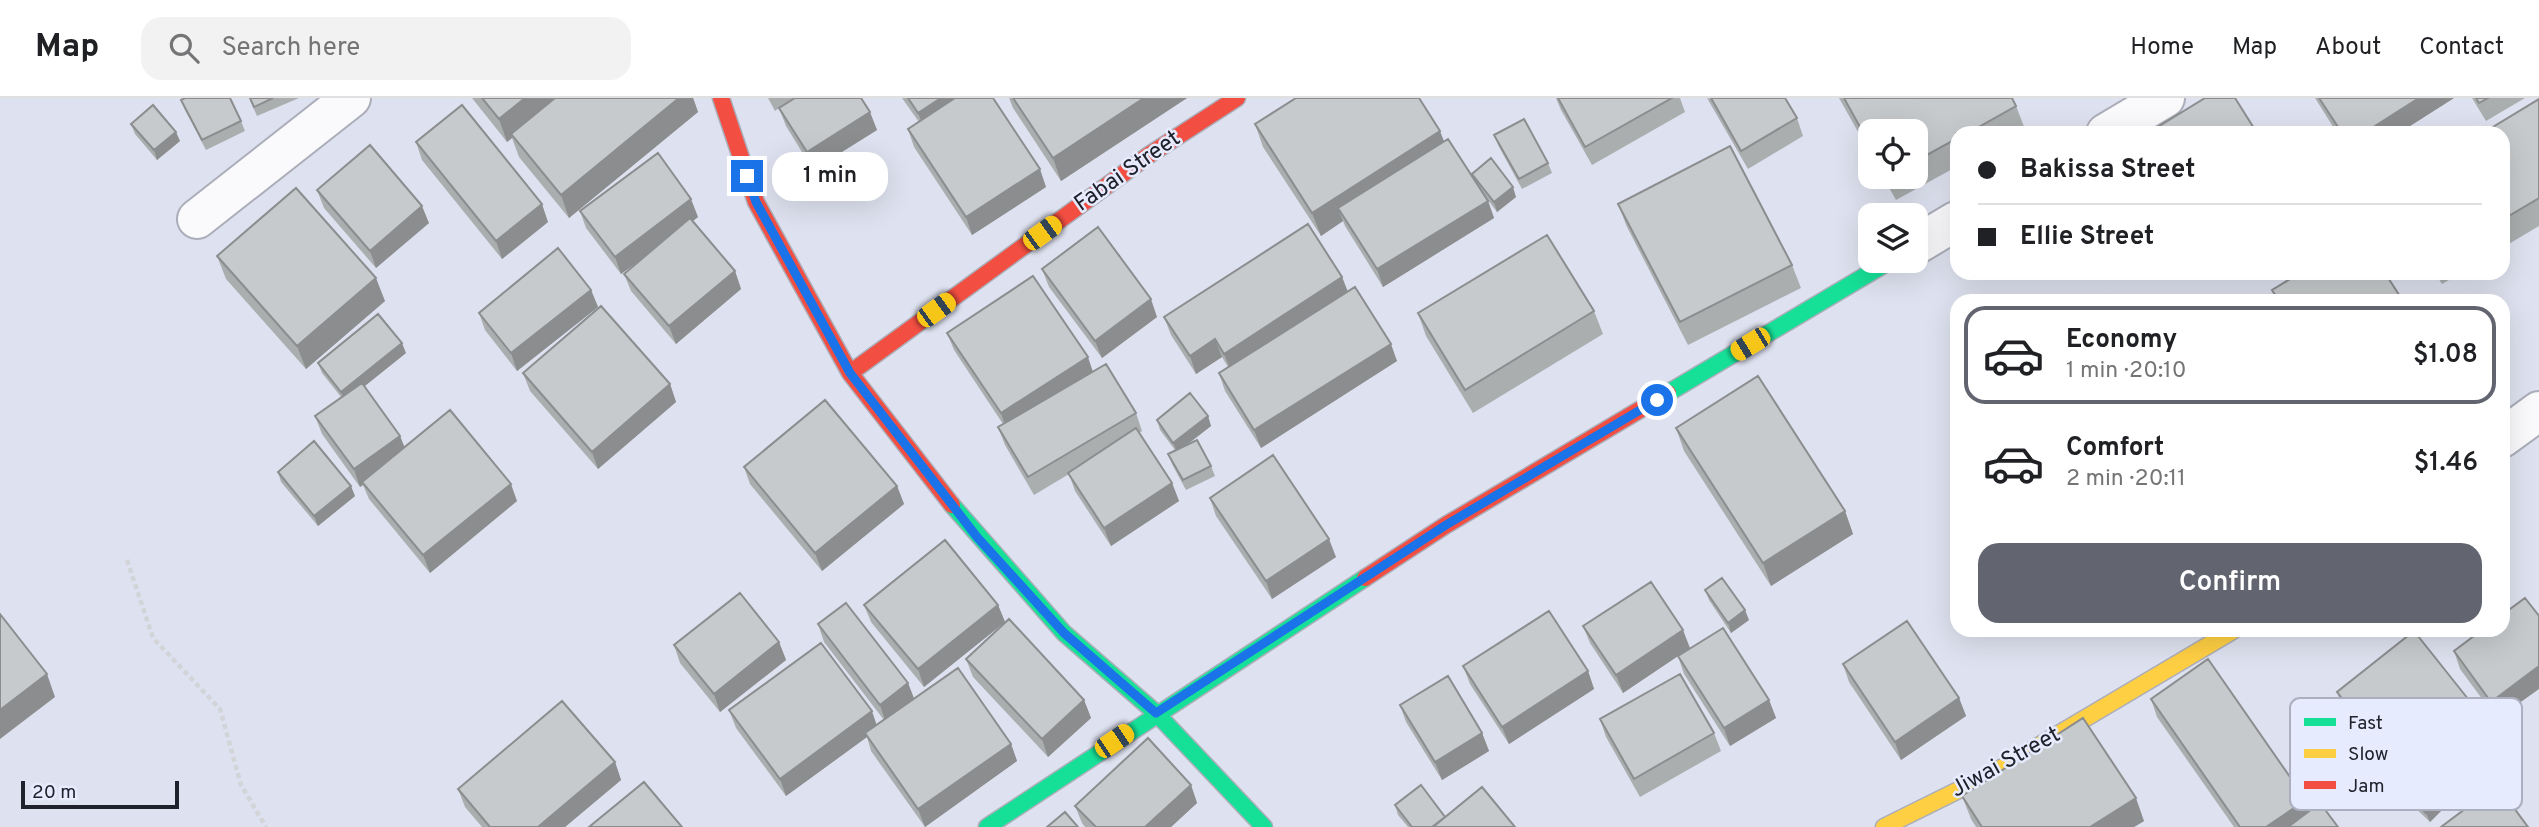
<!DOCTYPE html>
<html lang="en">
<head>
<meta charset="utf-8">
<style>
	body { margin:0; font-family:Overpass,sans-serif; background:#f2f2f2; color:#202124; height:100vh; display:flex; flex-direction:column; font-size:26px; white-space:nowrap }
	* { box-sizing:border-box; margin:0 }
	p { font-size:23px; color:#757577 }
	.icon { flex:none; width:38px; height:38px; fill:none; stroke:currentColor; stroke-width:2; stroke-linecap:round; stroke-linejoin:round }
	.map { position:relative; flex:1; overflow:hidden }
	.details { position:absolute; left:1950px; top:196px; width:560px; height:343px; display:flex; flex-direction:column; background:#fff; border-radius:21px; box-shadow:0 7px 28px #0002 }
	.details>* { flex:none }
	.hud { position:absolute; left:1950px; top:28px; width:560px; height:154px; border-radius:21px; box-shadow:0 7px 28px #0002; display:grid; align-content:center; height:154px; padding:0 28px; background:#fff }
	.fabs { position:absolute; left:1858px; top:21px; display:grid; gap:14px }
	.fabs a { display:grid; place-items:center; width:70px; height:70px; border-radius:14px; background:#fff; box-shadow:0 7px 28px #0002; font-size:35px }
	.scale { position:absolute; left:21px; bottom:18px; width:158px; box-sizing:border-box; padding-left:7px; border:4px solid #20222b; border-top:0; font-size:19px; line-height:24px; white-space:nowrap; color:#20222b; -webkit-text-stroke:5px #e6ebfe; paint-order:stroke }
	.end { position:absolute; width:32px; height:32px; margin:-16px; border:9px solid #1a73e8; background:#fff; box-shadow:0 0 0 4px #fff }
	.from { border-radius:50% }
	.bubble { position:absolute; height:49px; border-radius:21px; background:#fff; box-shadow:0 7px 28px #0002; font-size:23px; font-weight:600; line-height:49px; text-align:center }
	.car { position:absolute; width:21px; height:42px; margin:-21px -10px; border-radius:9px; box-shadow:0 0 5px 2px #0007; background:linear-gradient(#f5c518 24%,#345 0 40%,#f5c518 0 76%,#345 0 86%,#f5c518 0) }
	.hud b { display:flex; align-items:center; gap:24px; height:66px; font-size:26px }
	.hud b+b { border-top:2px solid #e0e0e0 }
	.hud i { width:18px; height:18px; background:#202124 }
	ul { padding:12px 0 0; list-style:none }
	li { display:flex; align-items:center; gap:21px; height:98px; margin:0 14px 10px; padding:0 14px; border:4px solid transparent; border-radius:21px }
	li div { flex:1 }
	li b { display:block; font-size:26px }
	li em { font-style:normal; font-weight:600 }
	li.selected { border-color:#626570 }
	li>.icon { width:63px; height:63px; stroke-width:1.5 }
	.action { display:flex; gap:14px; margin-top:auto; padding:14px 28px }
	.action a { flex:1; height:80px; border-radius:21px; background:#626570; color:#fff; font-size:28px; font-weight:600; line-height:80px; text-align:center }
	header { display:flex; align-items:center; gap:42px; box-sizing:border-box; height:98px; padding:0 35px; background:#fff; border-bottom:2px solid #e0e0e0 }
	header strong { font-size:33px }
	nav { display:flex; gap:38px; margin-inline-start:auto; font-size:24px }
	.search { width:490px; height:63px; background:#f2f2f2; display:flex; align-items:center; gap:18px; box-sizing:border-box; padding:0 24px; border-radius:21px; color:#757577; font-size:26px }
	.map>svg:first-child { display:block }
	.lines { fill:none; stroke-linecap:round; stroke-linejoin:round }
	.street-casing { stroke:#abaeb9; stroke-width:42 }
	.fast-casing { stroke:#abaeb9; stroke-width:19 }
	.slow-casing { stroke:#abaeb9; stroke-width:19 }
	.jam-casing { stroke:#abaeb9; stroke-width:19 }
	.path { stroke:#d3d4d8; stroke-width:4.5; stroke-dasharray:5 3.5; stroke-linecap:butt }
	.street { stroke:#fafafd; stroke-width:38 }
	.fast { stroke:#16e098; stroke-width:16 }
	.slow { stroke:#ffcf43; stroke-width:16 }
	.jam { stroke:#f24e42; stroke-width:16 }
	.wall { fill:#abaeaf }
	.shaded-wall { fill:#8b8d8f }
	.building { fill:#c7cacc; stroke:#8b8d8f; stroke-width:2 }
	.route { stroke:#1a73e8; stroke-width:9 }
	.labels { text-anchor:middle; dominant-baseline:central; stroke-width:5; stroke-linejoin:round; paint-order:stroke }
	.street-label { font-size:23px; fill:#20222b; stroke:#e6ebfe }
	.key { fill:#e6ebfe; stroke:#abafbf; stroke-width:2 }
	.key-label { font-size:19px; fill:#20222b }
</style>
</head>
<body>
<header>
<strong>Map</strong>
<div class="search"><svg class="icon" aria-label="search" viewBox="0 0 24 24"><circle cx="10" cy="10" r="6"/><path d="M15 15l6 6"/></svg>Search here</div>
<nav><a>Home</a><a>Map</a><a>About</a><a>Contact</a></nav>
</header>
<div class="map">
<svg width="2539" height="729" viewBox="0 0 2539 729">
	<rect width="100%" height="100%" fill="#dee1ef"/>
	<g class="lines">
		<defs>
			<path id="street" d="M2106,35L2165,0
				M197,121L351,0
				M1916,147L1956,123
				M2502,340L2539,313"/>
			<path id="fast" d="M1668,295L1890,163
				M952,407L1064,535L1156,615L1264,729
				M987,729L1365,480"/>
			<path id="slow" d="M1884,729L1993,675L2234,532"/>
			<path id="jam" d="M721,0L756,104L850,275L952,407
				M850,275L1149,57L1237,0
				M1365,480L1446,427L1668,295"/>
		</defs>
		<use href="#street" class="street-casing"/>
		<use href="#fast" class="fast-casing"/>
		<use href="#slow" class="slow-casing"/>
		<use href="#jam" class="jam-casing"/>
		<path class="path" d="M127,462L153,540L220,611L241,687L266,729"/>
		<use href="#street" class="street"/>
		<use href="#fast" class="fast"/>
		<use href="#slow" class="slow"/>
		<use href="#jam" class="jam"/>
	</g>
	<path class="wall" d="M249,0H299L257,18Z
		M472,0H693L698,14L569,120L519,59L512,40L507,44Z
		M768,0H861L877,32L813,72L786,28L779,10L775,13Z
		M902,0H993L1046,89L972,137L914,49L908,31L919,24Z
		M1009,0H1187L1061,83L1013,10Z
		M1556,0H1680L1685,14L1592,67L1561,12Z
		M1707,0L1797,20L1803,38L1748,71Z
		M1839,0H2012L2016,8L2025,31L2018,35H1956V69L1896,102L1883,79H1916V33H1871V57Z
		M2315,0H2454L2399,35H2337Z
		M2472,0H2525L2486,23Z
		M2539,1V128L2502,150V35Z
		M181,2L241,23L245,33L206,52L185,12Z
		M131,26L180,43L157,62L135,36Z
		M1255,26L1444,44L1473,80L1472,76L1516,99L1497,114L1484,97L1488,103L1494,120L1383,189L1345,128L1343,123L1321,138L1263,49Z
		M1494,37L1548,65L1552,75L1522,91L1498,47Z
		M416,44L548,124L502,161L422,62Z
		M317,92L429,125L376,170L324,110Z
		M1618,106L1792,167L1801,190L1688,247L1627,129Z
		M580,113L698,119L693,123L735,173L741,191L676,246L631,193L624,176L642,161L621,176L586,130Z
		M217,158L385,203L306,271L226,181Z
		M1042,171L1157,219L1102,260L1049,189Z
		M2435,175H2461L2442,186Z
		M1342,179L1348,194L1397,263L1261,350L1225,293L1219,275L1228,269L1222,259L1196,276L1171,237L1164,219Z
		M591,192L598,209L517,273L485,232L479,215Z
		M1594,213L1603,236L1473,315L1426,238L1418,215Z
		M947,235L1093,273L1136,315L1142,333L1139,335L1172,385L1179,403L1111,448L1075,393L1069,376L1034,397L1005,347L998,329L1003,326L954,252Z
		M406,255L364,288L400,338L404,349L517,403L430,475L369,401L363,387L360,389L322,336L315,318L341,299L322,275L318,265Z
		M523,275L670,286L676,304L598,371L530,293Z
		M1208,318L1211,328L1187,347L1211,368L1215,378L1186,392L1172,366L1168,356L1175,352L1160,332L1157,322Z
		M1676,330L1845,413L1853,436L1771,488L1684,353Z
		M744,369L897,388L904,406L822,473L750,386Z
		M278,374L355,398L318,428L281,384Z
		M1210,400L1336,459L1272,501L1216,418Z
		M1705,492L1749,522L1731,535L1709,502Z
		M864,507H998L1005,524L924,589L871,524Z
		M818,526L908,585L914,601L1011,646L1017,663L925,729L871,653L867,639L786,698L736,630L729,612L877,627L884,622L824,544Z
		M1583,528L1690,550L1769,602L1776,620L1730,648L1684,576L1678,558L1623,595L1590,545Z
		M2482,532L2497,621L2460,571L2454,553Z
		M779,544L786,562L720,614L680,565L674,547Z
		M966,561L1084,602L1091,620L1048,659L973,579Z
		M1843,566L1959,600L1966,618L1901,662L1849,584Z
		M1463,568L1588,573L1594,591L1509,646L1470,586Z
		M2337,594L2483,628L2404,689L2343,611Z
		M2151,601L2310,712L2338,729H2234L2157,619Z
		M1400,607L1482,635L1489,653L1442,682L1406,624Z
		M1600,621L1714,635L1721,653L1640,699L1606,639Z
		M615,664L621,682L565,729H482L465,709L458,691Z
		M1191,687L1197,705L1171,729H1085L1082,725L1075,708Z
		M2449,692L2452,702L2430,724L2410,705L2407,695Z
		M1962,698L2144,723L2134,729H1976L1971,721Z
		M1395,707L1445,720L1515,729H1408L1398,717Z"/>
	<path class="shaded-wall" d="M525,0H562L511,36L512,40L507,44L499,21Z
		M679,0H693L698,14L569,120L561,97Z
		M941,0H973L925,33L918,15Z
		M1144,0H1187L1061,83L1053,60Z
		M2419,0H2454L2399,35H2364Z
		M870,14L877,32L813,72L807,54Z
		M1440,33L1449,56L1338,110L1343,123L1321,138L1312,115Z
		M176,34L180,43L157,62L154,52Z
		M1040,71L1046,89L972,137L966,119Z
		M1513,89L1516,99L1497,114L1494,104Z
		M691,101L698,119L621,176L615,159Z
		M1488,103L1494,120L1383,189L1377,171Z
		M542,106L548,124L502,161L496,143Z
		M422,108L429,125L376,170L370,153Z
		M735,173L741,191L676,246L669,228Z
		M1342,179L1349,197L1231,273L1224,256Z
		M376,180L385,203L306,271L297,248Z
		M591,192L598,209L517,273L511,255Z
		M1151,201L1157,219L1102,260L1095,243Z
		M1215,241L1222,259L1196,276L1190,258Z
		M402,245L406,255L345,304L341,294Z
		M1391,246L1397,263L1261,350L1254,332Z
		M1088,259L1094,277L1007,333L1001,315Z
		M670,286L676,304L598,371L592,354Z
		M1208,318L1211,328L1177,354L1173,345Z
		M400,338L407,355L362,384L363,387L360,389L354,371Z
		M1172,385L1179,403L1111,448L1104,430Z
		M511,386L517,403L430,475L423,457Z
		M351,388L355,398L318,428L314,418Z
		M897,388L904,406L822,473L815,455Z
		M1845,413L1853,436L1771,488L1763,465Z
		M1329,441L1336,459L1272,501L1266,483Z
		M998,507L1005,524L924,589L918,571Z
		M1745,512L1749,522L1731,535L1728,525Z
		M1683,532L1690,550L1623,595L1616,577Z
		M779,544L786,562L720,614L714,596Z
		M2539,568V591L2497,621L2491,604Z
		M1588,573L1594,591L1509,646L1502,629Z
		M47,576L55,599L0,641V612Z
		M908,585L915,603L886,625L880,607Z
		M1959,600L1966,618L1901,662L1895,644Z
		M1084,602L1091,620L1048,659L1042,641Z
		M1769,602L1776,620L1730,648L1724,630Z
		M2476,611L2483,628L2404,689L2398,671Z
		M872,613L878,631L865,635L867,639L786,698L780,681Z
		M1482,635L1489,653L1442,682L1435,664Z
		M1011,646L1017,663L925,729L918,711Z
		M615,664L621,682L565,729H538Z
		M1191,687L1197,705L1171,729H1145Z
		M2449,692L2452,702L2430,724L2426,715Z
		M2136,700L2144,723L2134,729H2090Z
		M2306,702L2312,719L2298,729H2266Z"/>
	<path class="building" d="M185,0H230L241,23L202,42L181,2Z
		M250,0H273L254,9Z
		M482,0H525L499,21Z
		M555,0H679L561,97L511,36Z
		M795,0H861L870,14L807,54L779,10Z
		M908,0H941L918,15Z
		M955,0H993L1040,71L966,119L908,31Z
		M1013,0H1144L1053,60Z
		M1296,0H1419L1440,33L1312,115L1255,26Z
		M1558,0H1672L1585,49Z
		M1711,0H1785L1797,20L1741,53Z
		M1844,0H2012L2016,8L1968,35H1956V41L1916,63V33H1871V49Z
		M2205,0H2235L2257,35H2148Z
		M2319,0H2419L2364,35H2342Z
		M2476,0H2488L2479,5Z
		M2539,1V100L2502,122V35H2483Z
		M153,7L176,34L154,52L131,26Z
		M462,7L542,106L496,143L416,44Z
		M1524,21L1548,65L1519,81L1494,37Z
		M1448,41L1488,103L1377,171L1338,110Z
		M370,47L422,108L370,153L317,92Z
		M1730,48L1792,167L1680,224L1618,106Z
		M658,55L691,101L615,159L580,113Z
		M1491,60L1513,89L1494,104L1472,76Z
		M296,90L376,180L297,248L217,158Z
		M690,120L735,173L669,228L624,176Z
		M1308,126L1342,179L1224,256L1215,241L1190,258L1164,219Z
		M1098,129L1151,201L1095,243L1042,171Z
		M1547,137L1594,213L1465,292L1418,215Z
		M558,150L591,192L511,255L479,215Z
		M2300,175H2385L2403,203H2279L2272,192Z
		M1033,178L1088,259L1001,315L947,235Z
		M1355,189L1391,246L1254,332L1219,275Z
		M2108,197L2111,203H2096Z
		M601,208L670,286L592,354L523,275Z
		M378,216L402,245L341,294L318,265Z
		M1106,266L1136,315L1028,379L998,329Z
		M1758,278L1845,413L1763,465L1676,330Z
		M362,285L400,338L354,371L315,318Z
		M1190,295L1208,318L1173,345L1157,322Z
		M825,302L897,388L815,455L744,369Z
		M450,312L511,386L423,457L362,384Z
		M1136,330L1172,385L1104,430L1068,375Z
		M1197,342L1211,368L1183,382L1168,356Z
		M314,343L351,388L314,418L278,374Z
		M1273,357L1329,441L1266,483L1210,400Z
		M945,442L998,507L918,571L864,507Z
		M1722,480L1745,512L1728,525L1705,492Z
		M1651,484L1683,532L1616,577L1583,528Z
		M740,495L779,544L714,596L674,547Z
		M2525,500L2539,518V568L2491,604L2454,553L2482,532H2502V517Z
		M846,505L908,585L880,607L818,526Z
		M1549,513L1588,573L1502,629L1463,568Z
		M0,516L47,576L0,612Z
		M1009,521L1084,602L1042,641L966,561Z
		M1907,523L1959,600L1895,644L1843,566Z
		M1723,530L1769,602L1724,630L1678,558Z
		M2414,533L2476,611L2398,671L2337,594Z
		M821,545L872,613L780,681L729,612Z
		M2208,561L2306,702L2266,729H2240L2151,601Z
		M958,570L1011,646L918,711L865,635Z
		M1680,576L1714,635L1634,681L1600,621Z
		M1448,578L1482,635L1435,664L1400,607Z
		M562,603L615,664L538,729H490L458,691Z
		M2083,620L2136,700L2090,729H1982L1962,698Z
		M1148,640L1191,687L1145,729H1096L1075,708Z
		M2429,673L2449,692L2426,715L2407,695Z
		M644,684L682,729H589Z
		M1421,687L1445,719L1432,729H1412L1395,707Z
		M2497,687L2528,729H2441Z
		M1482,689L1515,729H1433Z
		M2320,705L2338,729H2288Z
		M1065,714L1078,729H1047Z"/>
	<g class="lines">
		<path class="route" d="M747,78L756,104L850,275L977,439L1064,535L1156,615L1446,427L1657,302"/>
	</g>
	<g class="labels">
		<g class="street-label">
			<text transform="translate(1128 74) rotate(-35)">Fabai Street</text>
			<text transform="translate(2006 665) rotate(-29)">Jiwai Street</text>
		</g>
	</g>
	<rect x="2290" y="600" width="232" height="112" rx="10" class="key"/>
	<rect x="2304" y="620" width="32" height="8" fill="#16e098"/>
	<rect x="2304" y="651" width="32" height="9" fill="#ffcf43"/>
	<rect x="2304" y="683" width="32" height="8" fill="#f24e42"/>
	<g class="key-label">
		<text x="2348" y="631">Fast</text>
		<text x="2348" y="662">Slow</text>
		<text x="2348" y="694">Jam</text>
	</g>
</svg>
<div class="fabs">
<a><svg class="icon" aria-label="locate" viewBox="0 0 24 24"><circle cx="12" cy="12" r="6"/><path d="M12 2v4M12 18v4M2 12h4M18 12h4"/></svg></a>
<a><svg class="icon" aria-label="layers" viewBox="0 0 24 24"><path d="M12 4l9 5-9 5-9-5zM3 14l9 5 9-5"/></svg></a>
</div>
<div class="scale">20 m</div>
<i class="end from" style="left:1657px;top:302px"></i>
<i class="end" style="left:747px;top:78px"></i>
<div class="bubble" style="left:772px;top:54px;width:116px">1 min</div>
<i class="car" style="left:1042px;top:135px;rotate:54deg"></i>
<i class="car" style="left:936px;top:212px;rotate:54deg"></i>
<i class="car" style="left:1750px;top:246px;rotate:239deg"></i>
<i class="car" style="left:1114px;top:643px;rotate:56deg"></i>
<div class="hud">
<b><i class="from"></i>Bakissa Street</b>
<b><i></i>Ellie Street</b>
</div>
<section class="details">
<ul>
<li class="selected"><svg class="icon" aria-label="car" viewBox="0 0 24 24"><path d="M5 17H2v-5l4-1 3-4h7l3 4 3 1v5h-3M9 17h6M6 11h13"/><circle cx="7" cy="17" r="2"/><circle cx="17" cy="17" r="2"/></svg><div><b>Economy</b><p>1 min · 20:10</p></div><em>$1.08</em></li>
<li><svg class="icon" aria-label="car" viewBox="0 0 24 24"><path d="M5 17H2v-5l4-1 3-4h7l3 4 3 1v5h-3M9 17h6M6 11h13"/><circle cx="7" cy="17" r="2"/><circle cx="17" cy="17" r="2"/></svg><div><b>Comfort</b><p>2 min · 20:11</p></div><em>$1.46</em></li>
</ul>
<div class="action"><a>Confirm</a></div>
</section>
</div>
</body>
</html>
